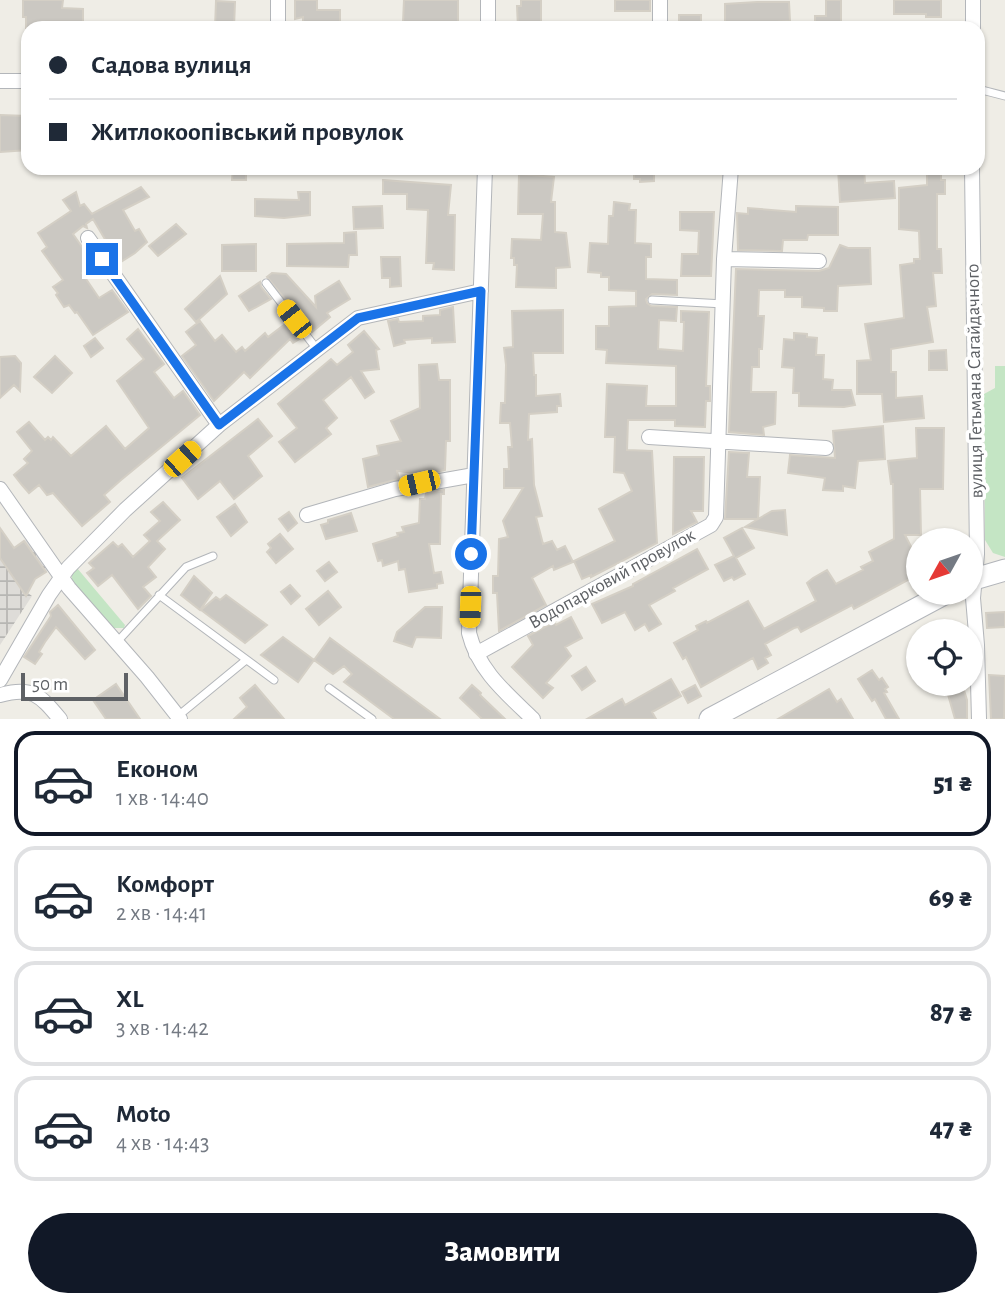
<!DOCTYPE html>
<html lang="uk">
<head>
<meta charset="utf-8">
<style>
	body { margin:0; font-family:"Alegreya Sans",sans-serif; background:#f2f2f3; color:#1f2937; height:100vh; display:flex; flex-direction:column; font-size:26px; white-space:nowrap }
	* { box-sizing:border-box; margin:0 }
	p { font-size:23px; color:#747a83 }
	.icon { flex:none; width:38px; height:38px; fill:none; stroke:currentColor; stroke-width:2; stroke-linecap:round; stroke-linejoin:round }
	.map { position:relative; height:719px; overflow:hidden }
	.panel { display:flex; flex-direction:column; background:#fff; flex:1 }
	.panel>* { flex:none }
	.hud { position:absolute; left:21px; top:21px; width:964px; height:154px; border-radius:21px; box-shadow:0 2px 5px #0004; display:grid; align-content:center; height:154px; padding:0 28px; background:#fff }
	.needle { width:46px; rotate:230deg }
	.controls { position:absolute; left:906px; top:528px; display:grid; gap:14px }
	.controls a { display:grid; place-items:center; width:77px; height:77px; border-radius:50%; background:#fff; box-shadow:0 2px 5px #0004; font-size:35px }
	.scale { position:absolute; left:21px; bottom:18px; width:107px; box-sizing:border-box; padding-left:7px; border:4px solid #5e6165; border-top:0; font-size:19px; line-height:24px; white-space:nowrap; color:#5e6165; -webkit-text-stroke:5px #fff; paint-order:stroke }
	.end { position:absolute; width:32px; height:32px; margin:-16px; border:9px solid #1a73e8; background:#fff; box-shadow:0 0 0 4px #fff }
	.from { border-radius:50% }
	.car { position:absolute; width:21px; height:42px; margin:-21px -10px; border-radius:9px; box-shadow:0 0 5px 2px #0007; background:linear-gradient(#f5c518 24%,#345 0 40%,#f5c518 0 76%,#345 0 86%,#f5c518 0) }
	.hud b { display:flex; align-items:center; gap:24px; height:66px; font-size:26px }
	.hud b+b { border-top:2px solid #e0e1e3 }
	.hud i { width:18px; height:18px; background:#1f2937 }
	ul { padding:12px 0 0; list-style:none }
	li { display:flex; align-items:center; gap:21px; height:105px; margin:0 14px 10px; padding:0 14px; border:4px solid #e0e1e3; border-radius:21px }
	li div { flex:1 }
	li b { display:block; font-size:26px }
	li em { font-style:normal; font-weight:800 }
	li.current { border-color:#111827 }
	li>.icon { width:63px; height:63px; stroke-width:1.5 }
	.primary-button { display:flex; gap:14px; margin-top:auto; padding:14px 28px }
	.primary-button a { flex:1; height:80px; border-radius:42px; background:#111827; color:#fff; font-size:28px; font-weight:800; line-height:80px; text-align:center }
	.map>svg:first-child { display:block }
	.industrial { fill:url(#industrial-grid) }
	.green { fill:#c4e5c4 }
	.building { fill:#cbc8c2; stroke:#d4cfc5; stroke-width:2 }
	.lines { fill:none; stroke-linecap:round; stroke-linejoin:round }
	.service-casing { stroke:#b3b6ba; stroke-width:9 }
	.minor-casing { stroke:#b3b6ba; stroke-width:16 }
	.secondary-casing { stroke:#b2b5ba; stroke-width:23 }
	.service { stroke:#fff; stroke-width:7 }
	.minor { stroke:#fff; stroke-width:14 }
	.secondary { stroke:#fff; stroke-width:21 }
	.route { stroke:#1a73e8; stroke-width:9 }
	.labels { text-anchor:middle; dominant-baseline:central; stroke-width:7; stroke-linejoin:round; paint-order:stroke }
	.street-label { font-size:19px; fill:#5e6165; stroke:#fff }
</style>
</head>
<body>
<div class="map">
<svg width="1005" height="719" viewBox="0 0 1005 719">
	<defs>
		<pattern id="industrial-grid" width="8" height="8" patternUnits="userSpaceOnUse" patternTransform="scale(1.75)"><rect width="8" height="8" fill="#dedcd8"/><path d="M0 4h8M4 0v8" fill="none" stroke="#b7b6b3"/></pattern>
	</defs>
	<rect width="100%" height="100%" fill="#efede6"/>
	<path class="industrial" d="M0,528L14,548L29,538L51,569L35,579L28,593L32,596L0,645Z"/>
	<path class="green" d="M995,366H1005V557L993,553L985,540L984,394L995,388Z
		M77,568L125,625L124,628H114L108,625L72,582V573Z"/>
	<path class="building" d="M23,0H63L62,8L83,9V28H26V17H23Z
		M295,0H317V10H340V28H313V26L303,25V17L295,19Z
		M404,0H458V24L403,22Z
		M521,0H541V27L518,28L517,6H521Z
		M615,0H650V11H615Z
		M826,0H841V28H815V16H826Z
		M894,0H941V17H926V14H894Z
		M216,1L235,2L234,28H215Z
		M757,2H789L790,21L774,22L781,28H725V4Z
		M679,15H701V28H679Z
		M0,115L28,116V150L0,152Z
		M233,168H246V180H232Z
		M634,168H654V181L640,182V179H634Z
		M838,168H864L865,183L894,181L895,198L840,202Z
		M927,168H941V180H945V194H937V249H941L942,273H933L936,306L927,307L933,342L891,349V372H896V398L922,396L924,418L884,422L882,394H857V361L871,360L865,324L904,318L900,265L914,263V259H920L919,231L899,229V188L927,185Z
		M519,174L554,177L551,202H555V232L566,233L570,267L556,268V288L516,287L517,265H514V258H511L512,239L541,240L543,214H518Z
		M383,180L451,185L448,215H455L454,270L433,269L434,263H426L428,210L407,209V194H383Z
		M141,187L149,197L123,210L135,231L139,229L147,242L135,253L119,263L93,219L86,224L87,228L83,226L73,234L94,264L82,273L99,298L112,290L128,312L93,335L77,312L75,313L69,305L64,307L56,295L58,293L53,287L63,280L42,251L47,247L38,233L71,211L63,200L76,192L80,206L84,204L92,214Z
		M298,192H310V215L284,218L255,216V199L299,200Z
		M614,202L630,204L629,210H636L635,243L651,244V257H646V279L677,280V295L652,294L646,299L647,303L651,306L677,307L676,321L659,320L658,349L683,351L684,322H681V311L709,312L706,386H710V401H706L705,427L675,426V420H628L627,450L652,451L657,543L591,577V575L582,579L574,561L615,541L599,509L632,491L624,473L614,472L615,437H605L607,384L647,386L646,406H676V366L606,363L607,350L596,349V326H609V307L636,306V291L609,290V277H601V273L588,272L590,243L608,244L609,216H613Z
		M382,206L383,228L354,229L353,207Z
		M796,206L838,207V235H808L807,240H783L782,251L738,250L737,213L748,214V208L796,212Z
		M680,212H714L711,276H681L682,254H698L699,231L680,230Z
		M176,224L186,234L158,256L149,246Z
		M356,232L357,255H349L348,267L287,266V244L344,243V233Z
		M256,244V271H222V245Z
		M840,245L848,248H870L871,284L838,286L837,311H824V308L802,307V297H785V290H759L758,316H764L762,349H759V367H752L751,392H776L775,424L763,427L764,435L729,432L736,269L819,271L829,268Z
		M381,257H400L401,286L390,287V278H382Z
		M272,273L286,274L316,307L315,296L339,281L350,299L327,313L330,317L312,332L267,277Z
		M220,276L227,294L196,322L185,309Z
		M260,282L261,287L271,299L249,311L239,296Z
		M453,307L455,342L432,343V338L404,340L405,343L394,346L388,321L398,319L399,322L423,321V316L440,315V310Z
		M563,310V353H533L534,375H536V396L560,394L561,406H557V412L529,414L528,440L532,439L534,485L542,516L536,517L543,544L552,541L557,550L565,546L573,562L554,570L553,566L532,578L546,605L499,631L497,593H493V576H498L499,539L508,537L503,521L523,488H504V469H509L508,447H512L510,423H500L501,403H505L506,365L504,348L513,347L512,311Z
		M200,321L215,341L222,335L236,352L242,347L245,351L265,333L268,337L288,322L301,338L293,343L290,339L250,378L244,372L214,401L182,356L196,345L186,332Z
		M138,329L164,364L154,372L174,398L183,391L200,415L121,480L104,495L110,502L82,526L53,493L47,495L39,485L29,493L22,485L14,475L28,463L24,459L32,451L17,432L29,422L45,440L48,437L51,440L53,437L71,456L106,426L125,449L149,428L117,381L144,359L127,339Z
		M364,331L379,349L376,350L379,369L361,371L374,392L365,398L351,377L323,400L337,418L326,428L331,434L295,462L279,442L297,428L278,404L331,359L337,365L353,352L348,345Z
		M794,333L807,334V337L817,338L816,355H824L823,379L833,380L832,390H851L855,405L844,407L799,406V393H793L794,368L782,367L784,339L794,340Z
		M95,338L103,348L91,357L84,346Z
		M946,350L947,370H929V351Z
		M15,356L21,363L20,391L14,385L0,398V357Z
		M55,356L72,373L52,393L34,377Z
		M437,364L439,380H450V441H446L445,470L426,474L397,471L399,479L368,487L363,459L379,455L377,446L401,441L391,421L420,408L419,365Z
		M258,419L272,436L248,456L262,476L234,499L220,481L198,499L182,478Z
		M883,426L885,459L858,461L855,488L843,486V491L823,490L825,478L788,473L790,455L835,458L833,431Z
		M916,428H944L943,489H920L921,535H905L918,560L913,562L919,574L854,609L852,605L801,632L798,627L794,628L765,644L771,655L765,658L768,663L758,669L753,658L701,687L686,657L683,659L674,643L698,630L696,626L706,621L707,623L748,601L764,629L816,601L807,583L813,578L827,570L836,584L863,570L861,567L873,561L869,552L894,539L893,484H891L888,461L917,458Z
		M729,452L749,453L747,477H760L758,519L772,511L785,510L787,535L745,527L758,519H725Z
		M674,457H704L703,511H691L697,522L673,534Z
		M444,490V494H441L440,544H429L434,573L441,572L443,583L437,584V588L409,592L405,569L399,570L398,561L383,566L382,560L378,561L373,544L398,536L397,533L404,532L402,527L419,523L420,499H425L426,493Z
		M163,502L180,520L157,541L165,549L148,567L156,577L143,587L151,596L138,609L112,575L98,586L87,573L94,568L89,563L113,542L118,547L122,544L133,557L150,541L144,535L160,521L151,512Z
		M235,504L247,522L231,536L217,517Z
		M289,512L297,523L288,531L279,519Z
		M351,513L357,531L326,539L321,525L328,523V520Z
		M0,528L14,548L24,541L46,572L35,579L26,596L0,558Z
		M742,528L754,548L736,558L745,574L734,580L732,577L724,581L715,565L734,556L724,538Z
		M280,534L293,549L276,563L267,552L271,548L268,544Z
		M697,549L708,569L673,588L675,591L649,605L661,624L649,631L645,624L635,630L625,612L602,623L592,604L633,586V584Z
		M329,562L337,572L325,581L317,571Z
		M194,576L212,593L200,610L181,595Z
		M290,585L300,596L291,604L281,592Z
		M328,591L341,607L319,625L306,609Z
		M226,595L267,625L245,643L201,610L216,597L220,600Z
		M58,605L95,650L85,659L56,627L45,642L39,652L42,654L35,664L24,657L51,616L50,612Z
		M425,607H442L441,638L416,637L412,647L394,641L397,632Z
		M1005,612V627L987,628L986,613Z
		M571,617L582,638L565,647L571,656L546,683L553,688L543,698L512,667L533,645L528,636L554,622L556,625Z
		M283,637L314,660L298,682L261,655Z
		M330,638L440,719H394L344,682L352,674L344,666L333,674L314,660Z
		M586,667L595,681L582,690L572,676Z
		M872,670L879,680L882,678L888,687L885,689L887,692L884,693L899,719H886L875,699L872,701L858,679Z
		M989,675L1005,676L1004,719H991Z
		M671,679L681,696L652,712L656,719H587L622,699L625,705Z
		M116,684L140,719H106L93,700Z
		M945,684H962L967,700V719H955Z
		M255,685L284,719H234L247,707L240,698Z
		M472,685L481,693L480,695L505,719H482L460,698Z
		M695,685L701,696L688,703L682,692Z
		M829,689L837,702L841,699L853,719H778Z"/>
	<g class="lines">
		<defs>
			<path id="service" d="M978,89L1005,96
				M266,283L316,348
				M652,300L724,304
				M159,595L274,680
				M117,642L186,567L213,556
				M329,688L372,719
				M178,716L246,660"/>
			<path id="minor" d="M278,28V0
				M488,28V0
				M660,28V0
				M973,28V0
				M0,81H28
				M485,168L469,633C478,670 506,693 533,719
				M972,168L977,554L973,598L977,645L979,719
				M88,238L219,425
				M724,259L819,261
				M649,437L826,448
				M0,489L69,588L147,677L180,719
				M307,515L395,489L474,475
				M476,654L711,525L716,517L724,259L731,168
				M0,680L49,595L68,568L125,510L219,425L358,318L481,291
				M0,695C32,686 40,695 60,719"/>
			<path id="secondary" d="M971,580L1005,570
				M710,719L946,593"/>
		</defs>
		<use href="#service" class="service-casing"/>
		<use href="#minor" class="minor-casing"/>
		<use href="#secondary" class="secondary-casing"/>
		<use href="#service" class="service"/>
		<use href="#minor" class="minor"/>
		<use href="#secondary" class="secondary"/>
	</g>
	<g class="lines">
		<path class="route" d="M102,259L219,425L358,318L481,291L471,554"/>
	</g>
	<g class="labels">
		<g class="street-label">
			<text transform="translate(975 381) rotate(-91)">вулиця Гетьмана Сагайдачного</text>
			<text transform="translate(612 579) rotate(-29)">Водопарковий провулок</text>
		</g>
	</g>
</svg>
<div class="controls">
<a><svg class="needle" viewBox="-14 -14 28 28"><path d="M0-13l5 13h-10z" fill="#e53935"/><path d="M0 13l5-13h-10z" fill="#747a83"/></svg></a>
<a><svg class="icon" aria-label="locate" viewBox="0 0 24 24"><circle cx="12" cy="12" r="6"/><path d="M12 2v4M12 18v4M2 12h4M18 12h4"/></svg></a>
</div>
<div class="scale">50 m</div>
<i class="end from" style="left:471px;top:554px"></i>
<i class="end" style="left:102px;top:259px"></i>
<i class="car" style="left:294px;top:319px;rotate:322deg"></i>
<i class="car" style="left:182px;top:459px;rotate:48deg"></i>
<i class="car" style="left:419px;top:483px;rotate:257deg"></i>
<i class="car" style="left:470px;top:607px;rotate:182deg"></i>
<div class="hud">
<b><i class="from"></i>Садова вулиця</b>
<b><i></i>Житлокоопівський провулок</b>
</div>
</div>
<section class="panel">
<ul>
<li class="current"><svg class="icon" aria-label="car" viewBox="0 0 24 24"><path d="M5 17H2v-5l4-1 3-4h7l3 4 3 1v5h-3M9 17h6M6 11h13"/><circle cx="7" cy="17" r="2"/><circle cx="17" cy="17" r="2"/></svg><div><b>Економ</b><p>1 хв · 14:40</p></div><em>51 ₴</em></li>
<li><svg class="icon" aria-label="car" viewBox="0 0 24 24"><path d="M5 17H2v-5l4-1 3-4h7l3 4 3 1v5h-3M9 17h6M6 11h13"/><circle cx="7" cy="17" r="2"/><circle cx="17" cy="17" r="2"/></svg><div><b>Комфорт</b><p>2 хв · 14:41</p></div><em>69 ₴</em></li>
<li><svg class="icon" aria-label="car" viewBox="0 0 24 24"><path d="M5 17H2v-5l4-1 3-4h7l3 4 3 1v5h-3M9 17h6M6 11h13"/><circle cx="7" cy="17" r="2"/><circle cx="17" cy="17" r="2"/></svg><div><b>XL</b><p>3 хв · 14:42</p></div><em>87 ₴</em></li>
<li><svg class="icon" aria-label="car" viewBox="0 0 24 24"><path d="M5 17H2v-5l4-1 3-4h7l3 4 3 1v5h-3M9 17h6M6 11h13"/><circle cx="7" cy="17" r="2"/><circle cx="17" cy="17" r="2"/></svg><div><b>Moto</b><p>4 хв · 14:43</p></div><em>47 ₴</em></li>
</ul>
<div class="primary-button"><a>Замовити</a></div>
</section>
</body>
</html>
